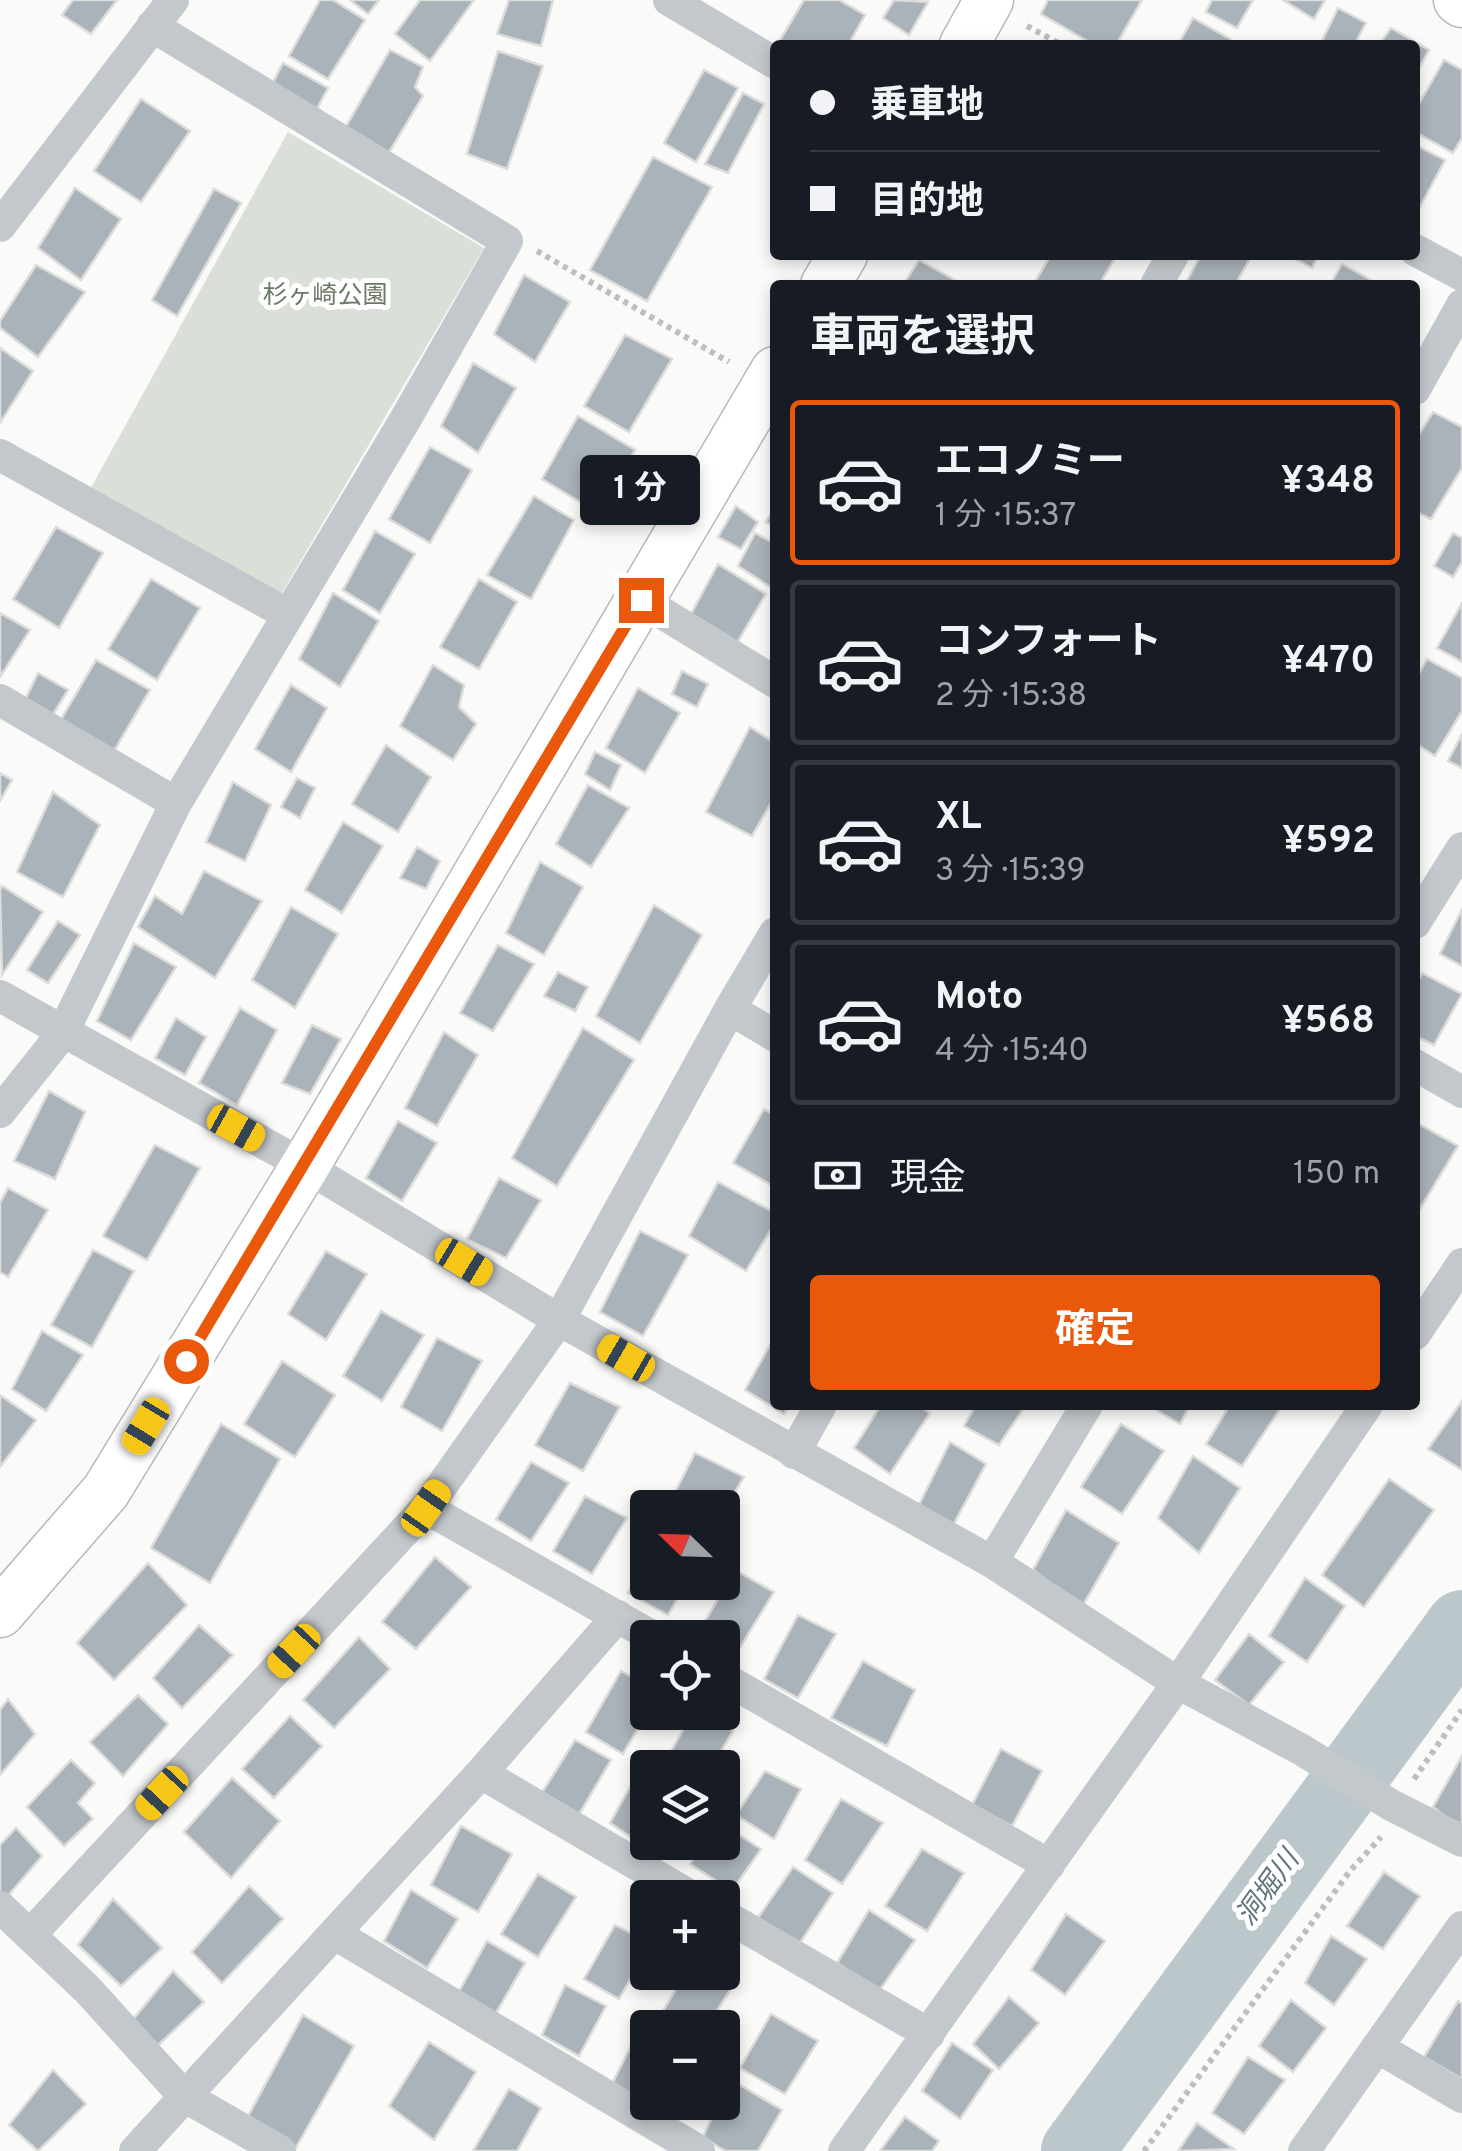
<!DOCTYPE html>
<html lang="ja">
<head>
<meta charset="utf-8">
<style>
	body { margin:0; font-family:Overpass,"Noto Sans JP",sans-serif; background:#20242c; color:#f1f3f6; height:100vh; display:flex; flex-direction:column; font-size:38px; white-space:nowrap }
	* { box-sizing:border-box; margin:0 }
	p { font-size:32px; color:#9ea1a6 }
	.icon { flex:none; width:55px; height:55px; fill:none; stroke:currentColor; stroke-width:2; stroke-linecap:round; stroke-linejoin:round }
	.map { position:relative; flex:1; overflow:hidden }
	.side { position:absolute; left:770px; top:280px; width:650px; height:1130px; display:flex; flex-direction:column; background:#171b24; border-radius:10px; box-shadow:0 5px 15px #0003 }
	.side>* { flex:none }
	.top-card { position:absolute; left:770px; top:40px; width:650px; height:220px; border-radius:10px; box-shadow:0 5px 15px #0003; display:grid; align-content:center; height:220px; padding:0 40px; background:#171b24 }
	.needle { width:65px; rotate:293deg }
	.controls { position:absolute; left:630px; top:1490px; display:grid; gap:20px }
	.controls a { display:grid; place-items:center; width:110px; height:110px; border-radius:10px; background:#171b24; box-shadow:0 5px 15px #0003; font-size:50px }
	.end { position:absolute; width:45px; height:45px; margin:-22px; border:12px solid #ea580c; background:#fff; box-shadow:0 0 0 5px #fff }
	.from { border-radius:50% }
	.bubble { position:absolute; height:70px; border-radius:10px; background:#171b24; box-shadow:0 5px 15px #0003; font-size:32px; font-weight:700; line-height:70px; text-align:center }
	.car { position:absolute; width:30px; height:60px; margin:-30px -15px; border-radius:12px; box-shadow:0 0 8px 2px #0007; background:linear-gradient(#f5c518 24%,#345 0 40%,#f5c518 0 76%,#345 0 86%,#f5c518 0) }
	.top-card b { display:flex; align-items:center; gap:35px; height:95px; font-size:38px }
	.top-card b+b { border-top:2px solid #363941 }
	.top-card i { width:25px; height:25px; background:#f1f3f6 }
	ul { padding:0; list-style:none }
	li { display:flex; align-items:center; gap:30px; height:165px; margin:0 20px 15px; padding:0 20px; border:5px solid #363941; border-radius:10px }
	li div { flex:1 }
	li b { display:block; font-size:38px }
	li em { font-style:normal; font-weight:700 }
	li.on { border-color:#ea580c }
	li>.icon { width:90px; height:90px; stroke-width:1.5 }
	h2 { padding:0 40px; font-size:45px; line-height:120px }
	.pay { display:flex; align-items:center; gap:25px; height:110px; padding:0 40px; font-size:38px }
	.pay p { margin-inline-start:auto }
	.primary-button { display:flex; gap:20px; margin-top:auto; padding:20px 40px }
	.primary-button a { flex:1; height:115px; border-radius:10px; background:#ea580c; color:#fff; font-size:40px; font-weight:700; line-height:115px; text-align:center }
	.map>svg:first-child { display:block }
	.green { fill:#dadfd7 }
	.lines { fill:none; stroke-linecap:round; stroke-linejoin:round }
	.river { stroke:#bbc7cb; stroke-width:72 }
	.building { fill:#aab3b9; stroke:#dcdcda; stroke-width:2.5 }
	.secondary-casing { stroke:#b3babf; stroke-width:51 }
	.path { stroke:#bbbfc2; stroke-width:6; stroke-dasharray:5 5; stroke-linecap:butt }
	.street { stroke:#c3c8cc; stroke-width:32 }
	.secondary { stroke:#fff; stroke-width:48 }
	.route { stroke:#ea580c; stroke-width:12 }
	.labels { text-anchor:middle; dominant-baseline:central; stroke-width:10; stroke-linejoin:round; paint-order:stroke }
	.park-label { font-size:25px; fill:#687a64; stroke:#fff }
	.water-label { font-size:28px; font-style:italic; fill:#60757c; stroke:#fff }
</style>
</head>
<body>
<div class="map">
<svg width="1462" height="2151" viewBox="0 0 1462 2151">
	<rect width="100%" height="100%" fill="#fafaf8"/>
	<path class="green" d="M288,132L484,248L279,598L88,493Z"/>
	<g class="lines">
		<path class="river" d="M1077,2151L1462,1626"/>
	</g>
	<path class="building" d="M73,0H117L91,34L62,15Z
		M320,0H333L365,20L328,79L289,56Z
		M350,0H379L368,14Z
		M420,0H474L430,61L395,34Z
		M509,0H553L541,46L497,34Z
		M804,0H839L865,15L848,45H777Z
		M894,0L928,2L909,35L883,18Z
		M1048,0H1142L1116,45H1094L1041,14Z
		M1212,0H1253L1237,28L1206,12Z
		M1283,0H1325L1314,19Z
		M1338,8L1366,23L1354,45H1320Z
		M1193,18L1230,39L1226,45H1178Z
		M1391,28L1429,50L1415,75V45H1379Z
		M390,50L423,67L415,87L423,96L388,154L344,130Z
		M498,51L543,66L507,169L467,154Z
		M1444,60L1462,70V138L1453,153L1415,132V111Z
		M283,63L328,88L313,116L270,88Z
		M704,70L738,88L696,162L664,143Z
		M743,93L764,104L728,173L705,164Z
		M141,99L190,131L141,202L94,171Z
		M1415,145L1445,160L1415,216Z
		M653,157L712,187L647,301L590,270Z
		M75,188L121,219L81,280L38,248Z
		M214,189L241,203L177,316L152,300Z
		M1051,255H1117L1099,285H1033Z
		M1201,255H1252L1235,285H1188L1185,284Z
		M1288,255H1318L1312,268Z
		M919,260L962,284L961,285H903Z
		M1342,264L1380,285H1330Z
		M36,265L85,292L38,357L0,328V321Z
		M524,275L570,302L535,362L494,334Z
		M625,335L672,359L629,432L584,406Z
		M0,348L33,371L0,423Z
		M473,363L516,388L478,453L441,426Z
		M1433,412L1462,427V468L1431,519L1415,511V441Z
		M578,416L635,450L619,477L605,471L585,505L542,479Z
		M430,447L472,470L430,543L389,519Z
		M534,496L574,520L531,599L487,575Z
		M736,506L758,522L741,549L718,537Z
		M775,506V527L766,522Z
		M56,527L103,553L59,628L13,599Z
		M375,531L415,554L380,613L343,590Z
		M755,533L775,544V590L738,566Z
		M1453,533L1462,538V562L1453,577L1434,566Z
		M718,564L766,594L737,643L690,616Z
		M151,579L200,608L157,680L108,649Z
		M479,579L517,602L479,669L440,647Z
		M333,593L379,621L340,687L299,659Z
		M1462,603V662L1437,648Z
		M0,613L30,630L0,677Z
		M1427,659L1462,678V711L1435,756L1415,743V681Z
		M96,660L150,690L114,751L60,721Z
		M433,665L464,685L459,707L476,724L453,760L400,726Z
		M682,671L708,684L697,707L672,694Z
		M38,673L68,690L52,716L24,702Z
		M291,685L327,708L291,772L255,749Z
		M638,688L680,713L645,773L606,748Z
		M750,727L775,743V796L752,836L706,812Z
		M1462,734V768L1448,761Z
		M386,745L431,777L398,832L352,804Z
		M595,752L621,765L610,790L585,774Z
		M0,773L12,780L0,801Z
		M297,778L315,788L300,818L281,807Z
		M233,782L271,805L245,861L206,842Z
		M588,785L629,808L591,867L556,844Z
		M53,792L100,825L63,897L17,872Z
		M343,822L383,846L342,913L305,890Z
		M417,847L440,861L426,889L400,878Z
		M540,862L583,887L544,955L506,933Z
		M204,871L262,901L215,978L138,927L155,896L182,914Z
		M2,886L43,912L2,975L0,890Z
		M654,905L702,935L640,1043L596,1016Z
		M291,907L338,934L295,1008L252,980Z
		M1462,909V966L1440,954Z
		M58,921L80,935L48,983L27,970Z
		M134,943L176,967L131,1040L97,1021Z
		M498,945L534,964L493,1031L460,1013Z
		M558,972L588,987L575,1011L544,996Z
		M1422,973L1462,994L1434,1045L1415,1036V988Z
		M240,1008L277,1030L237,1105L199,1083Z
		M176,1018L206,1037L185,1075L155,1058Z
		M312,1025L341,1039L310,1094L282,1083Z
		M583,1028L634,1060L557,1186L512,1158Z
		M444,1032L478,1055L437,1126L405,1108Z
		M49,1091L85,1112L55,1179L14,1161Z
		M764,1109L775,1116V1187L733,1163Z
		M398,1121L437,1143L402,1201L366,1178Z
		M1415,1122L1458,1146L1415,1217Z
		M155,1145L200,1168L147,1260L103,1236Z
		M499,1178L541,1200L506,1258L467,1239Z
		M718,1182L775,1213V1223L746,1271L689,1236Z
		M8,1188L48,1210L8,1277L0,1272V1203Z
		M640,1231L688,1255L643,1336L600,1312Z
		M93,1250L134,1271L92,1347L51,1325Z
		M326,1251L367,1274L326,1340L288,1314Z
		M381,1311L424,1335L382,1401L343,1376Z
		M42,1331L83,1355L46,1411L12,1389Z
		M775,1336V1405H790L784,1414L745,1390Z
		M437,1338L482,1361L442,1431L401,1407Z
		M282,1361L335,1395L295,1457L244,1424Z
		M570,1383L620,1407L583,1471L535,1445Z
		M0,1395L36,1420L0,1467Z
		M1462,1401V1470L1428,1449Z
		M881,1405H917L930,1413L890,1474L854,1448Z
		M976,1405H1026L999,1445L964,1426Z
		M1148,1405H1190L1180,1424Z
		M1230,1405L1282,1406L1242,1466L1206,1444Z
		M221,1424L280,1459L210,1583L151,1548Z
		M1121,1424L1164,1451L1122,1514L1081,1487Z
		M950,1442L986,1464L951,1529L917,1509Z
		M695,1453L744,1477L722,1514V1508H667Z
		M1193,1456L1240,1488L1199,1553L1158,1518Z
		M531,1462L569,1483L531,1541L496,1519Z
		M1389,1479L1434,1510L1364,1607L1322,1575Z
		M585,1496L627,1518L592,1574L553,1551Z
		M1066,1510L1119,1543L1082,1607L1033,1570Z
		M648,1554V1582H687L668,1615L628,1593Z
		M435,1557L471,1587L416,1649L382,1622Z
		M148,1563L187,1605L114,1680L77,1643Z
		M735,1570L774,1592L731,1662L722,1656V1638H695Z
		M1305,1578L1345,1606L1307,1662L1269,1636Z
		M798,1615L836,1634L798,1698L764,1679Z
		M199,1625L233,1655L182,1708L153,1678Z
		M1249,1634L1284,1662L1249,1705L1215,1680Z
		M359,1637L390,1669L334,1728L303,1700Z
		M863,1661L915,1690L887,1746L831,1718Z
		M621,1671L648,1685V1712L623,1754L586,1732Z
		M138,1695L168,1724L123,1776L90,1742Z
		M8,1699L35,1734L0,1775V1710Z
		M693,1712H702L733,1731L711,1768H662Z
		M290,1716L322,1746L274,1798L242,1769Z
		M575,1740L611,1760L577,1818L540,1796Z
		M1001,1749L1042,1771L1012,1826L972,1805Z
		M1462,1756V1825L1460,1828L1433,1807Z
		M71,1760L95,1783L78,1803L93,1819L64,1846L27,1807Z
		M765,1771L801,1789L774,1839L736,1815Z
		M232,1778L280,1821L231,1878L184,1832Z
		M635,1778L648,1786V1842H662L655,1853L610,1823Z
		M841,1799L883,1823L842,1884L805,1860Z
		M722,1824L761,1849L732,1891L690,1864L704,1842H722Z
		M461,1826L512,1854L478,1912L431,1885Z
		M16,1828L42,1856L6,1898L0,1892V1845Z
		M922,1849L964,1873L927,1931L885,1906Z
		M793,1867L833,1893L796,1949L755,1922Z
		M1384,1872L1420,1896L1383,1949L1347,1926Z
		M538,1874L576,1897L538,1957L501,1934Z
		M249,1886L283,1919L222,1983L192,1952Z
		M411,1890L458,1919L427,1968L384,1941Z
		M113,1899L162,1948L121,1986L78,1945Z
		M869,1910L915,1940L879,1991L837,1963Z
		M1066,1914L1105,1941L1065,1995L1031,1970Z
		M615,1925L648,1942V1948L619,1999L584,1979Z
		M1331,1936L1367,1959L1334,2005L1305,1983Z
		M487,1941L525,1963L492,2020L456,1997Z
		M173,1971L204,2002L155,2048L130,2023Z
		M686,1972H694L730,1990L706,2028H668L657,2021Z
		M565,1985L606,2006L579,2056L542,2035Z
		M1009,1997L1039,2023L999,2069L973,2044Z
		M1291,2000L1326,2028L1293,2072L1259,2046Z
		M1458,2001L1462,2004V2079L1424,2057Z
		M771,2014L818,2041L785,2094L740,2068Z
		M303,2015L354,2046L295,2149L247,2118Z
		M642,2024L648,2028V2102H654L649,2110L611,2086Z
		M429,2042L476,2072L434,2140L389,2106Z
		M952,2043L993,2070L960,2119L922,2091Z
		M1248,2057L1285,2080L1244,2134L1212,2113Z
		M53,2070L86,2104L38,2151L9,2125Z
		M730,2079L782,2110L758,2151H725L703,2137L719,2102H722Z
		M509,2089L541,2108L517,2151H473Z
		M905,2117L939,2141L932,2151H880Z
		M1197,2123L1234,2149L1178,2151Z"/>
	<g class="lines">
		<defs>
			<path id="secondary" d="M1458,0L1462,3
				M964,45L989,0
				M825,285L843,255
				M0,1613L106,1491L305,1166L775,371"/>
		</defs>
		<use href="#secondary" class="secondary-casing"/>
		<path class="path" d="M1027,26L1062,45
			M537,251L729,362
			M1414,1779L1462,1710
			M1144,2151L1350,1871L1381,1837"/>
		<path class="street" d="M669,0L775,63
			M0,226L173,0
			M1415,250L1462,275
			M1156,285L1173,255
			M1415,389L1462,305
			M0,455L287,614
			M641,600L775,682
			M0,700L176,803
			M1415,923L1462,848
			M0,996L305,1166L559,1320L992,1562L1178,1683L1302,1750L1391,1805L1462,1841
			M730,1009L775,1036
			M1415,1065L1462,1092
			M0,1112L62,1034L176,803L405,420L507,241L152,26
			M1415,1334L1462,1264
			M794,1453L821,1405
			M426,1508L655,1638
			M992,1562L1087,1405
			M722,1677L1049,1865
			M481,1773L694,1898
			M0,1907L87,1989L184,2096L280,2151
			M722,1914L929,2034
			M335,1934L699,2151
			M30,1935L426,1508L559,1320L730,1009L775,933
			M1377,2047L1462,2097
			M135,2151L481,1773L618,1616
			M844,2151L1178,1683L1367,1405
			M1304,2151L1462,1927"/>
		<use href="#secondary" class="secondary"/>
	</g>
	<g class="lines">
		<path class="route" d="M186,1361L641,600"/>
	</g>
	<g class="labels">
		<g class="park-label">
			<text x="325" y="297">杉ヶ崎公園</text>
		</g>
		<g class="water-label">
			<text transform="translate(1269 1889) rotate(-54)">洞堀川</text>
		</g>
	</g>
</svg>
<div class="controls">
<a><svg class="needle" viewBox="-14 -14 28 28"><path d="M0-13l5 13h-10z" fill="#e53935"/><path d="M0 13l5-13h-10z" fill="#9ea1a6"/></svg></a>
<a><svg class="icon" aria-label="locate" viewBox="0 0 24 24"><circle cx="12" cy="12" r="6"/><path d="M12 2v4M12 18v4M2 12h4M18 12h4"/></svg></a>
<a><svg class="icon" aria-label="layers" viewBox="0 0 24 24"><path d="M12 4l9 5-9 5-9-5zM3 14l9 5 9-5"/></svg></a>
<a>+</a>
<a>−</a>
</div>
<i class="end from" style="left:186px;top:1361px"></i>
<i class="end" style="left:641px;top:600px"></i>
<div class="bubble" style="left:580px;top:455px;width:120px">1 分</div>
<i class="car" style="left:236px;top:1128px;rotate:119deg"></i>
<i class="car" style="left:464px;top:1262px;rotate:121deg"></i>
<i class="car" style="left:626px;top:1358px;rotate:300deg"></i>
<i class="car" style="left:146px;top:1426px;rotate:211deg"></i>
<i class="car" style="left:426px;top:1508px;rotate:35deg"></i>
<i class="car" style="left:294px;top:1651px;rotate:223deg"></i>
<i class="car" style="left:162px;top:1793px;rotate:223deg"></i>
<div class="top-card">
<b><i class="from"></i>乗車地</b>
<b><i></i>目的地</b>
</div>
<section class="side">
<h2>車両を選択</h2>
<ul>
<li class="on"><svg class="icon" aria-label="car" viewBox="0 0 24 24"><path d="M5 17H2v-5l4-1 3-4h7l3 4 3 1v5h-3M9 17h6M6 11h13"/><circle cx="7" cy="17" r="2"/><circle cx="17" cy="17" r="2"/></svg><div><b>エコノミー</b><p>1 分 · 15:37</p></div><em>¥348</em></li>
<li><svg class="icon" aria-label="car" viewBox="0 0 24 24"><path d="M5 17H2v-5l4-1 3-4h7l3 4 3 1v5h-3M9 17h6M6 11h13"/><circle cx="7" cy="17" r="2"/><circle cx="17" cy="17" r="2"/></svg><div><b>コンフォート</b><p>2 分 · 15:38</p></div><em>¥470</em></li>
<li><svg class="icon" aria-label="car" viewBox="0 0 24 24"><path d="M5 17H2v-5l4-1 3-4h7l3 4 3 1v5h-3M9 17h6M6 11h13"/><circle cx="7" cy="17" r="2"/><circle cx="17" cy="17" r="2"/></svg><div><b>XL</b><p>3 分 · 15:39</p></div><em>¥592</em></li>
<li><svg class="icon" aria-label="car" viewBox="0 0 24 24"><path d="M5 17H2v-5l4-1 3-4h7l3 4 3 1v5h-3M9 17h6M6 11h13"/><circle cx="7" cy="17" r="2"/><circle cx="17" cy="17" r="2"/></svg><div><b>Moto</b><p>4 分 · 15:40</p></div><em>¥568</em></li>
</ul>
<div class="pay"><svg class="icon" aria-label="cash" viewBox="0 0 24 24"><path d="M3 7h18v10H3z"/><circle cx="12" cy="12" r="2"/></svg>現金<p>150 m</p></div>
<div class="primary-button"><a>確定</a></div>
</section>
</div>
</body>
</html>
